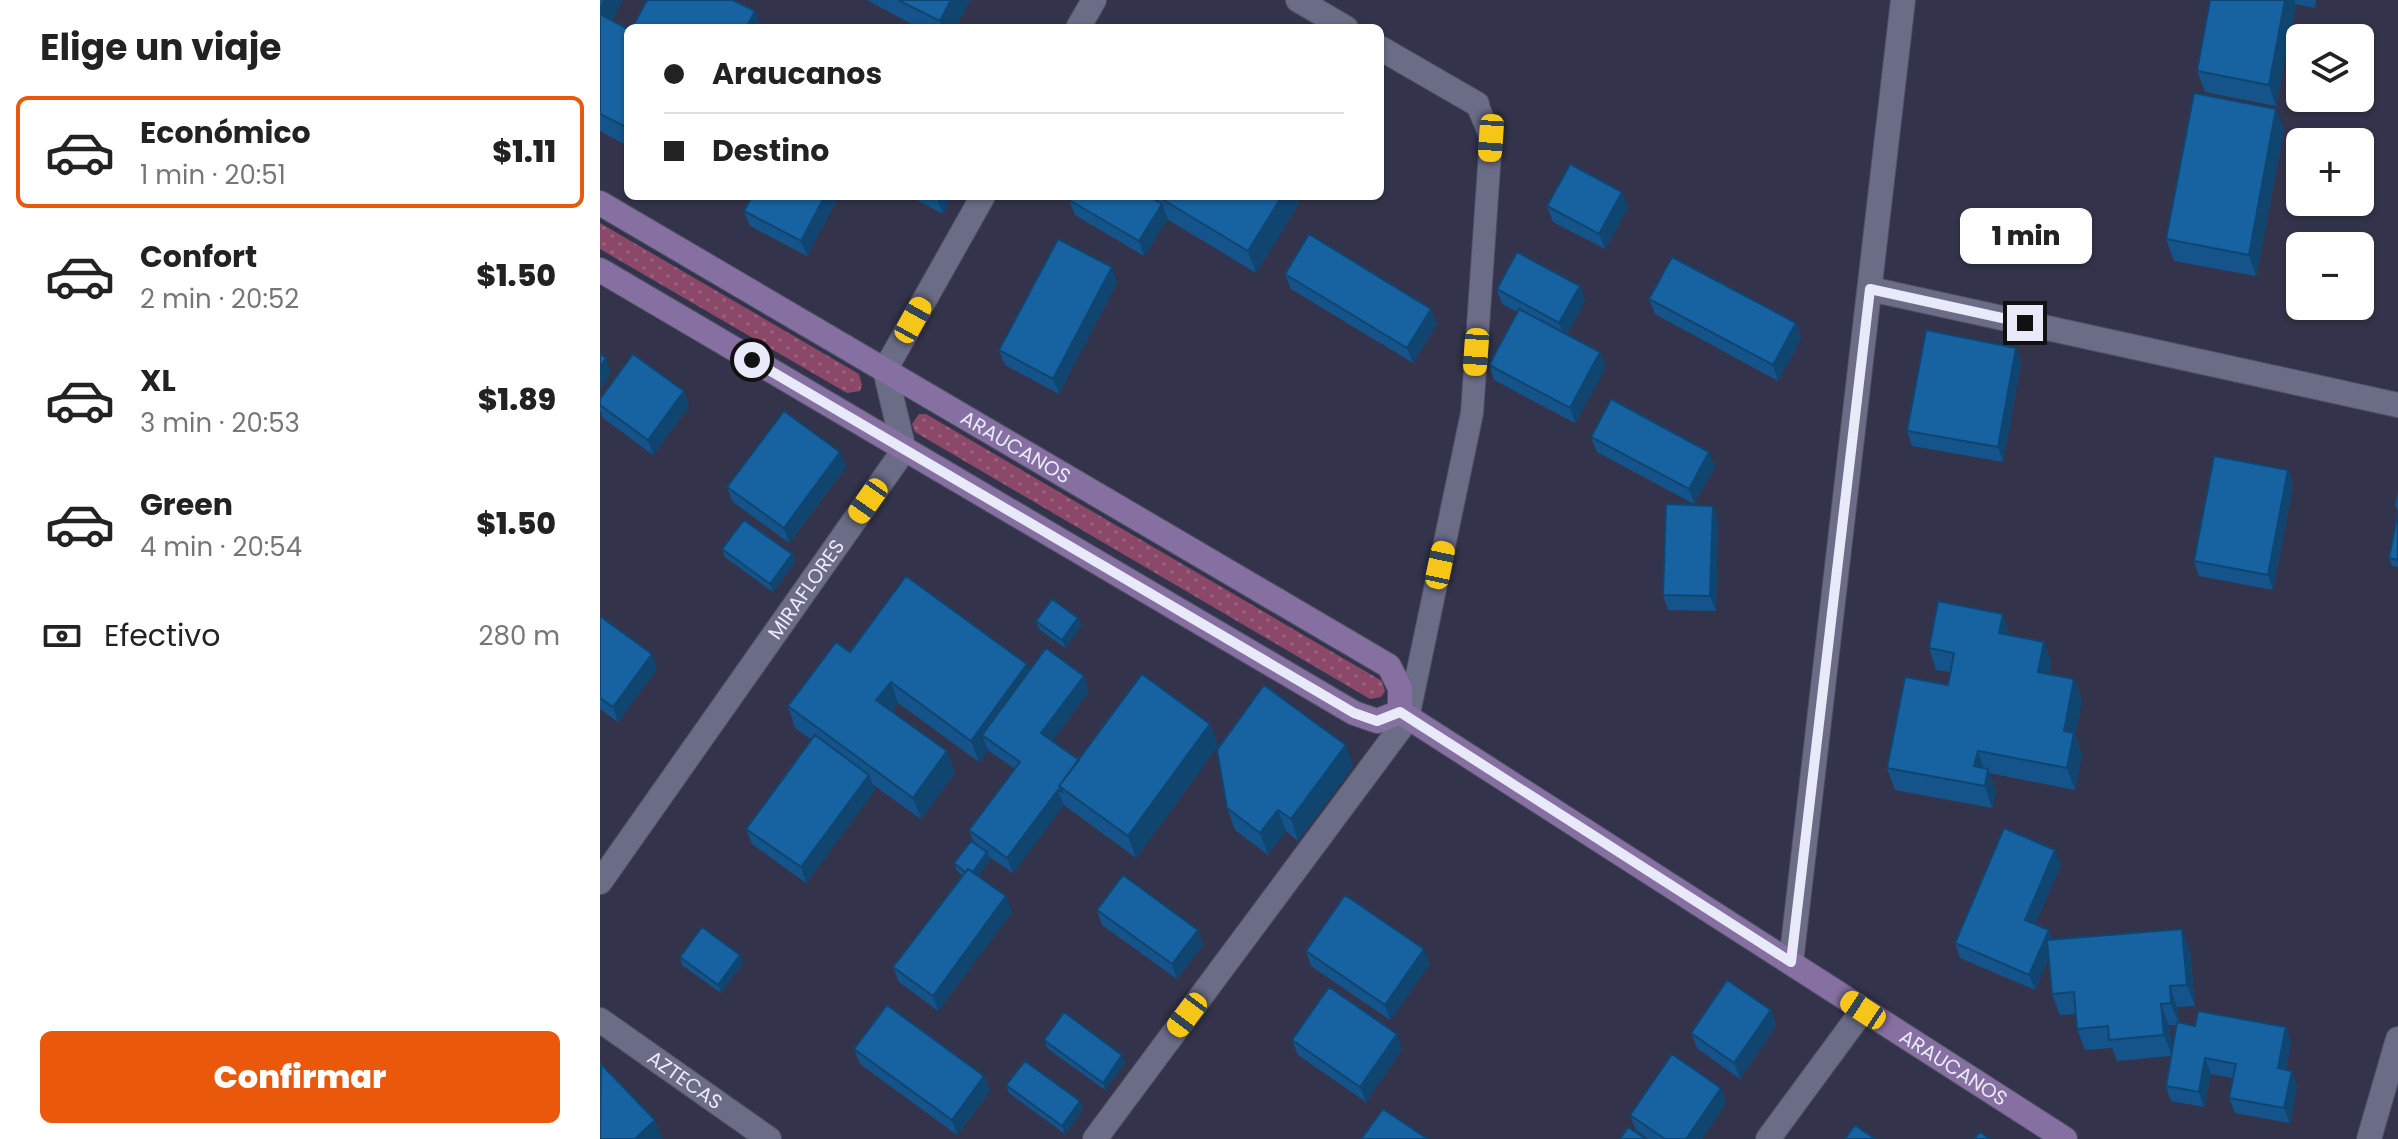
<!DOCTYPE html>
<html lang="es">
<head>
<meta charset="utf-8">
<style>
	body { margin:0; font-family:Poppins,sans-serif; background:#f2f2f2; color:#222; height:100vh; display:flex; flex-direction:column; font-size:30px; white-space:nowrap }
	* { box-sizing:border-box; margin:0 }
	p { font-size:26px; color:#767676 }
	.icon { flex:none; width:44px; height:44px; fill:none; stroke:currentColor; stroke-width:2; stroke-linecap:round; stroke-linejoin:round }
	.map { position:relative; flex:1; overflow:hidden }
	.side { display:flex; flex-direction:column; background:#fff; width:600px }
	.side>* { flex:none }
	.banner { position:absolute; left:24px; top:24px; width:760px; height:176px; border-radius:12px; box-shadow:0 2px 6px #0004; display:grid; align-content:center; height:176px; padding:0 40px; background:#fff }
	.controls { position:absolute; left:1686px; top:24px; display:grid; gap:16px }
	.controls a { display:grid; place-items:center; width:88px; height:88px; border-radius:12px; background:#fff; box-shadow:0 2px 6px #0004; font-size:40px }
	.end { position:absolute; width:36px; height:36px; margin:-18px; border:10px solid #e9eaf9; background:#111; box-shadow:0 0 0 4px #111 }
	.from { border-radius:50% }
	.bubble { position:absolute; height:56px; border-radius:12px; background:#fff; box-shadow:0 2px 6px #0004; font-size:26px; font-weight:800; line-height:56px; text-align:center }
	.car { position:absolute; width:24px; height:48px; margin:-24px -12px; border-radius:10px; box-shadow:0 0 6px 2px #0007; background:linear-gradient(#f5c518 24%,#345 0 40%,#f5c518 0 76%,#345 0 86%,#f5c518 0) }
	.banner b { display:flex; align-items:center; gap:28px; height:76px; font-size:30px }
	.banner b+b { border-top:2px solid #e0e0e0 }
	.banner i { width:20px; height:20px; background:#222 }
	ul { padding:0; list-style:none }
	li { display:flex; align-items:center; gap:24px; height:112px; margin:0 16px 12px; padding:0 24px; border:4px solid transparent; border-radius:12px }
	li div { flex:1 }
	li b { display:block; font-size:30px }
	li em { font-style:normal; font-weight:800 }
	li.on { border-color:#ea580c }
	li>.icon { width:72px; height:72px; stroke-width:1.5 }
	h2 { padding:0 40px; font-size:36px; line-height:96px }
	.pay { display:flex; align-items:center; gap:20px; height:88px; padding:0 40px; font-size:30px }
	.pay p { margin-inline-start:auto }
	.cta { display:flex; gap:16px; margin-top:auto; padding:16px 40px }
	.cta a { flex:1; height:92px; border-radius:12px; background:#ea580c; color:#fff; font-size:32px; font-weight:800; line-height:92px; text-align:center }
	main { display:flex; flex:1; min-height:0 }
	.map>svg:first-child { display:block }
	.grass { fill:url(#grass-dots) }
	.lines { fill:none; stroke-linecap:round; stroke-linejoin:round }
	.lane-casing { stroke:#515165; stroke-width:24 }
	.street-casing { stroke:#515165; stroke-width:26 }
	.secondary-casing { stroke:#515165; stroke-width:26 }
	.lane { stroke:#6b6d87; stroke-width:22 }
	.street { stroke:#6b6d87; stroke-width:24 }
	.secondary { stroke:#8670a1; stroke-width:24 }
	.wall { fill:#14548a; fill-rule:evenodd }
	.shaded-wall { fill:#104570 }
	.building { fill:#1762a0; stroke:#104570; stroke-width:2 }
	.route { stroke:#e9eaf9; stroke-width:10 }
	.labels { text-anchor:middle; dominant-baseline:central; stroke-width:7; stroke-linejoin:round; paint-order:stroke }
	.street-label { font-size:20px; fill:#e9eaf9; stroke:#33344b }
</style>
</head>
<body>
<main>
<section class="side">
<h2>Elige un viaje</h2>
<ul>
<li class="on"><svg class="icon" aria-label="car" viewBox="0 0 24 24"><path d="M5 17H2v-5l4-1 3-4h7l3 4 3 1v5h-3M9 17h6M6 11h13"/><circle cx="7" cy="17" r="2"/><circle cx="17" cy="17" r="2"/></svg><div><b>Económico</b><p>1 min · 20:51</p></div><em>$1.11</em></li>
<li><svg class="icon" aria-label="car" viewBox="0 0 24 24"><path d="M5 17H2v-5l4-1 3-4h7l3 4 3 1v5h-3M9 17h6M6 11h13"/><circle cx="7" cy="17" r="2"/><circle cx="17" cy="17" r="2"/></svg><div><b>Confort</b><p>2 min · 20:52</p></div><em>$1.50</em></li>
<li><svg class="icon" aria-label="car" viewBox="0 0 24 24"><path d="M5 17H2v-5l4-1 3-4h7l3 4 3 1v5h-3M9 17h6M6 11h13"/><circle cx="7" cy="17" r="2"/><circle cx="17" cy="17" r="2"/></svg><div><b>XL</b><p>3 min · 20:53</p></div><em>$1.89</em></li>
<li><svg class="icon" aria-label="car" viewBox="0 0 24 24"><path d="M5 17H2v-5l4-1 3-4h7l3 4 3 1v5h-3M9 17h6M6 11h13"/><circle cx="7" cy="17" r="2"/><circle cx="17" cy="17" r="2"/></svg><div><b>Green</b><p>4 min · 20:54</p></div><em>$1.50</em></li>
</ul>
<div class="pay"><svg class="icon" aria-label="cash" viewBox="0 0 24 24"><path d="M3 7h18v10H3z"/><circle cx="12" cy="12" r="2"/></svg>Efectivo<p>280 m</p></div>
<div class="cta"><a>Confirmar</a></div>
</section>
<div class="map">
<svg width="1798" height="1139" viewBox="0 0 1798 1139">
	<defs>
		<pattern id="grass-dots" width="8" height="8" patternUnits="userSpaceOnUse" patternTransform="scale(2)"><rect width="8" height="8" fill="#8b4869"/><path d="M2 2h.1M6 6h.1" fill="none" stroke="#9b637f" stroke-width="1.8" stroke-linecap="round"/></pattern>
	</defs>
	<rect width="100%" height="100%" fill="#33344b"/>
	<path class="grass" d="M0,223L259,374L262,385L260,391L247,393L0,249Z
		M319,414H326L782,681L785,691L781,697L770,699L315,432L312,424Z"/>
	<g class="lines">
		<defs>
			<path id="lane" d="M808,718L872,413L891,138L877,104"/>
			<g id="street">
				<path d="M698,0L746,28"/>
				<path d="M478,28L494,0"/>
				<path d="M780,48L877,104"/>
				<path d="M1270,289L1798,405"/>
				<path id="s1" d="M0,882L304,450L285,370L383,196"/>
				<path d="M1191,962L1303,0"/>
				<path id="s2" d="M0,1020L169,1139"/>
				<path d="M495,1139L808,718"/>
				<path d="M1168,1139L1263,1010"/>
				<path d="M1769,1139L1798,1039"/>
			</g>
			<g id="secondary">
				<path id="s3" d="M0,203L789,666L800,688V712"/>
				<path d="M0,270L754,713L777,721L800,712"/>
				<path id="s4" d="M800,712L1465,1139"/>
			</g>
		</defs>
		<use href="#lane" class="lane-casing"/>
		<use href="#street" class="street-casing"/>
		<use href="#secondary" class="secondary-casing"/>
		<use href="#lane" class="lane"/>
		<use href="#street" class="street"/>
		<use href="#secondary" class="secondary"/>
	</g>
	<path class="wall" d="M0,0H22L12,20L28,29V146L0,131Z
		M267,0H370L355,28H319Z
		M1610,0H1716L1715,8L1696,4L1676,106L1605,92L1597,71Z
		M1684,130L1656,276L1574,261L1566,239Z
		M1022,192L1028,207L1005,249L953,222L947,206Z
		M152,196H239L207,256L150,226L144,211Z
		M309,196H352L343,214Z
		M472,196H696L699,203L656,273L567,219L544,256L475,215L469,200Z
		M685,274L837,324L813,363L691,289Z
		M517,282L459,394L405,365L399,350Z
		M980,286L985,301L967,334L1006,367L975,423L894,380L889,365L917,312L902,304L897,289Z
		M1049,299L1196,323L1201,338L1178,381L1055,314Z
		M1416,348L1421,363L1403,462L1312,446L1307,431Z
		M84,391L89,406L53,455L3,418L0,410V399Z
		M991,437L1115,467L1094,504L997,452Z
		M246,467L189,543L133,502L127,487Z
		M1688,470L1693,485L1673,590L1599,576L1594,561Z
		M1798,491V567L1792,566L1789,558L1798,512L1795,505Z
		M1113,506L1118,521L1116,611L1068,610L1063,595Z
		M122,549L192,554L195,562L173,592L125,557Z
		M0,616L57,669L18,722L0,709Z
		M478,618L481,626L465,648L439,629L436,621Z
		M1410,635L1444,642L1451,663L1449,674L1474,679L1482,700L1475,735L1482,755L1475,790L1389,773L1396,790L1392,808L1295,790L1287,768L1348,685L1350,672L1336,670L1329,648Z
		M250,652L427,664L429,670L489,691L452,741L479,760L610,724L618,746L536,858L464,805L413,873L388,856L390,860L378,876L412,912L338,1011L299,982L293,967L362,875L357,871L354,863L374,843L369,830L415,769L388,750L379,762L298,703L292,711L347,751L355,773L321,819L272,784L275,790L206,883L152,844L146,829L212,740L195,728L188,706Z
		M753,766L698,841L686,831L668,855L635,830L627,808Z
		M1461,865L1435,924L1452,940L1590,951L1595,1006L1577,1007L1579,1023L1691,1042L1686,1070L1697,1086L1690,1123L1635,1113L1629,1098L1633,1078L1611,1074L1604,1107L1571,1101L1566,1086L1571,1056L1517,1061L1512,1048L1485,1050L1477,1029L1476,1014L1460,1015L1452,994L1449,957L1435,990L1360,958L1355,943ZM1569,1025H1577L1572,1054Z
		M497,910L603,945L577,979L502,925Z
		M706,951L830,964L790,1020L711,966Z
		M140,955L143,963L121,993L82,965L80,957Z
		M1171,1010L1176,1025L1140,1079L1097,1048L1091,1033Z
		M444,1040L525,1063L505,1090L447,1048Z
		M692,1040L802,1049L766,1102L698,1055Z
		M254,1049L384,1076L390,1091L357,1135L260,1064Z
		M406,1085L480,1101L483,1109L465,1134L409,1093Z
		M1121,1088L1126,1103L1102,1139H1049L1036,1130L1030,1115Z"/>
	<path class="shaded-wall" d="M3,0H22L5,34L0,20V7Z
		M351,0H370L355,28H342L340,21Z
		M1685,0H1694L1696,4L1676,106L1669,85Z
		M155,11L161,28H146Z
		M1676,109L1684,130L1656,276L1649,255Z
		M1022,192L1028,207L1005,249L999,234Z
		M225,196H239L207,256L201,241Z
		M339,196H352L343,214L337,199Z
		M682,196H696L699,203L656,273L648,251Z
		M562,204L568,219L544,256L539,241Z
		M512,267L517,282L459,394L453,379Z
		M980,286L985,301L965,338L959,323Z
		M831,309L837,324L813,363L807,348Z
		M1196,323L1201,338L1178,381L1173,365Z
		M1416,348L1421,363L1403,462L1398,447Z
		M1000,352L1006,367L975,423L970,408Z
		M6,358L11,373L0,390V367Z
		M84,391L89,406L53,455L48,440Z
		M240,452L246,467L189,543L184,528Z
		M1109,452L1115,467L1094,504L1089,489Z
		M1688,470L1693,485L1673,590L1668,575Z
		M1113,506L1118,521L1116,611L1110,596Z
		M192,554L195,562L173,592L170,584Z
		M1403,614L1410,635L1399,633Z
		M478,618L481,626L465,648L462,640Z
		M1444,642L1451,663L1445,693L1438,672Z
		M52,654L57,669L18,722L13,707Z
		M427,664L435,685L382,735L388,750L379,762L371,741Z
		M484,676L489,691L447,748L441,733Z
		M1474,679L1482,700L1475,735L1482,755L1475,790L1467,768L1464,731Z
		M291,682L298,703L284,721L276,700Z
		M610,724L618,746L536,858L528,836Z
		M746,745L753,766L698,841L691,819Z
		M347,751L355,773L321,819L313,798Z
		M1378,751L1385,772L1382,787L1374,766Z
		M1388,769L1396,790L1392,808L1385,786Z
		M269,775L275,790L206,883L201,867Z
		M458,790L464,805L413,873L407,858Z
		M678,810L686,831L668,855L660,833Z
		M1455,850L1461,865L1430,935L1425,920Z
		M387,852L390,860L373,884L370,876Z
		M406,896L412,912L338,1011L333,996Z
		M1582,929L1590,951L1595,1006L1587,985Z
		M598,930L603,945L577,979L572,964Z
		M1449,930L1454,945L1435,990L1429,975Z
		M824,949L830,964L790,1020L785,1005Z
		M140,955L143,963L121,993L118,985Z
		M1570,986L1577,1007L1579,1025L1571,1003Z
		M1561,1004L1569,1025L1572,1056L1564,1035Z
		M1171,1010L1176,1025L1140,1079L1134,1063Z
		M1686,1027L1691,1042L1683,1083L1678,1068Z
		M797,1034L802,1049L766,1102L760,1087Z
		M522,1055L525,1063L505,1090L503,1083Z
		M1605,1058L1611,1074L1604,1107L1599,1092Z
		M1692,1071L1697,1086L1690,1123L1684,1108Z
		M384,1076L390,1091L357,1135L352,1120Z
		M1121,1088L1126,1103L1102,1139H1086Z
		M480,1101L483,1109L465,1134L462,1126Z
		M55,1120L62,1139H35Z"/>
	<path class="building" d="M47,0H133L155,11L146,28H32Z
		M298,0H351L340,21Z
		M1610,0H1685L1669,85L1597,71Z
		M0,14L28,29V123L26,127L0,114Z
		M1594,93L1676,109L1649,255L1566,239Z
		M970,164L1022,192L999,234L947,206Z
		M152,196H225L201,241L144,211Z
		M472,196H548L562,204L539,241L469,200Z
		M557,196H682L648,251Z
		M709,234L831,309L807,348L685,274Z
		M458,239L512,267L453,379L399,350Z
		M917,252L980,286L959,323L897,289Z
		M1072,257L1196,323L1173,365L1049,299Z
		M919,309L1000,352L970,408L889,365Z
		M1326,330L1416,348L1398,447L1307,431Z
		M0,354L6,358L0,367Z
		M33,354L84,391L48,440L0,405V399Z
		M1011,399L1109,452L1089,489L991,437Z
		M184,411L240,452L184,528L127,487Z
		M1614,456L1688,470L1668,575L1594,561Z
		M1066,504L1113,506L1110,596L1063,595Z
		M1798,512V560L1789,558Z
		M144,520L192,554L170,584L122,549Z
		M306,576L427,664L371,741L291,682L276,700L347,751L313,798L188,706L236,642L250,652Z
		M452,599L478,618L462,640L436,621Z
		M1338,601L1403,614L1399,633L1444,642L1438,672L1474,679L1464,731L1474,733L1467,768L1378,751L1374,766L1388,769L1385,786L1287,768L1305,677L1348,685L1354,653L1329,648Z
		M0,616L52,654L13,707L0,698Z
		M446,648L484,676L441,733L479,760L459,786L462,792L458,790L407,858L369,830L420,762L382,735Z
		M542,674L610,724L528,836L459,786Z
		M664,685L746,745L691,819L678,810L660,833L627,808L617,750Z
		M215,735L269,775L201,867L146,829Z
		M1404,828L1455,850L1425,920L1449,930L1429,975L1355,943Z
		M371,841L387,852L373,872L368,869L365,872L354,863Z
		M368,869L406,896L333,996L293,967Z
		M523,875L598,930L572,964L497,910Z
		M745,895L824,949L785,1005L706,951Z
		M102,927L140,955L118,985L80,957Z
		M1582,929L1587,985L1570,986L1571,1003L1561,1004L1564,1035L1509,1040L1508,1026L1477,1029L1474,992L1452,994L1447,940Z
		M1127,980L1171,1010L1134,1063L1091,1033Z
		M729,987L797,1034L760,1087L692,1040Z
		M287,1005L384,1076L352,1120L254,1049Z
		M1598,1011L1686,1027L1678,1068L1692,1071L1684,1108L1629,1098L1636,1064L1605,1058L1599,1092L1566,1086L1577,1022L1595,1026Z
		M464,1012L522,1055L503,1083L444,1040Z
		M1072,1054L1121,1088L1086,1139H1065L1030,1115Z
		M425,1061L480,1101L462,1126L406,1085Z
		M1,1064L55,1120L35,1139H0Z
		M783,1109L828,1139H761Z
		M1255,1125L1275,1139H1245Z
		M1028,1127L1046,1139H1020Z
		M1380,1132L1390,1139H1374Z"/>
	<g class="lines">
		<path class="route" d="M152,360L754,713L777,721L800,712L1191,962L1270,289L1425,323"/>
	</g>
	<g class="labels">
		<g class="street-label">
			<text stroke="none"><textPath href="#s3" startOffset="482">ARAUCANOS</textPath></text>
			<text stroke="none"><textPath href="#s1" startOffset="358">MIRAFLORES</textPath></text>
			<text stroke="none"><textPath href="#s4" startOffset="658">ARAUCANOS</textPath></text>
			<text stroke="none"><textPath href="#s2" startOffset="104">AZTECAS</textPath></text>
		</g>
	</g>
</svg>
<div class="controls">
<a><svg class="icon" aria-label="layers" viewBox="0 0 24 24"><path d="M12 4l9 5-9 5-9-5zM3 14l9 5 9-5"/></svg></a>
<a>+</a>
<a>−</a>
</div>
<i class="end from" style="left:152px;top:360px"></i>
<i class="end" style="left:1425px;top:323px"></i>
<div class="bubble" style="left:1360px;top:208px;width:132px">1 min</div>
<i class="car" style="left:891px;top:138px;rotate:184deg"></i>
<i class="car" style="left:313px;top:320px;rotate:29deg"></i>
<i class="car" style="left:876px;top:352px;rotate:184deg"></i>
<i class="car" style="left:268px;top:501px;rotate:215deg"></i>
<i class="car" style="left:840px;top:565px;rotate:12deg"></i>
<i class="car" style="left:1263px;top:1010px;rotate:303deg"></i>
<i class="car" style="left:587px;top:1015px;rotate:217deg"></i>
<div class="banner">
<b><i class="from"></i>Araucanos</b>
<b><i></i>Destino</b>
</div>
</div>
</main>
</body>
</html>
